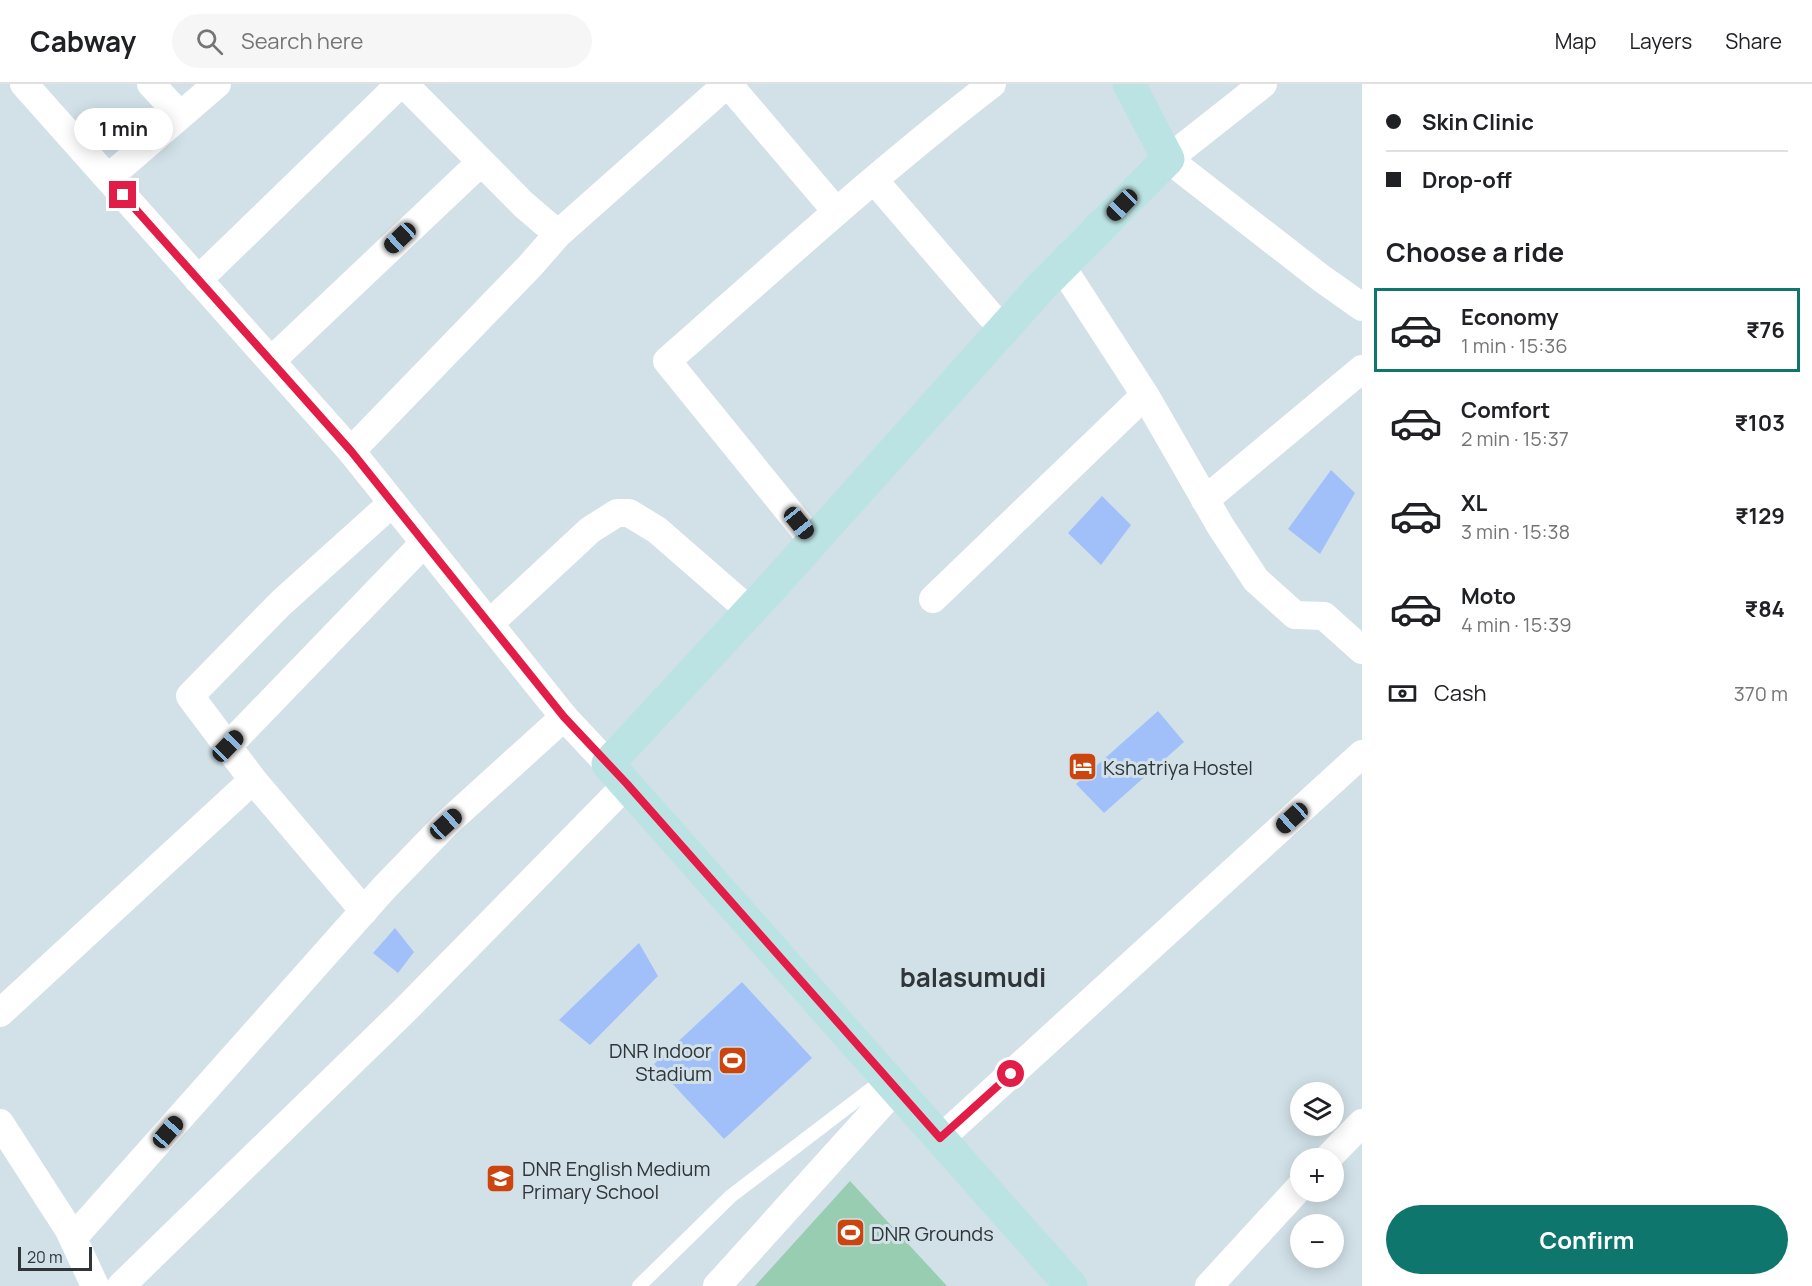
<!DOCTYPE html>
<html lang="en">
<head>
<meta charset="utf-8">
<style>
	body { margin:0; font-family:Manrope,sans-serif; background:#f6f6f6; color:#202124; height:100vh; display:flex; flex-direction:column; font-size:22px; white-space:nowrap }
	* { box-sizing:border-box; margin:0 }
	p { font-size:20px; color:#757577 }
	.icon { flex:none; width:33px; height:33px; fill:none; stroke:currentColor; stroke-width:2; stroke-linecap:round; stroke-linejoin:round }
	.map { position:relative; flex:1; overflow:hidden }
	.panel { display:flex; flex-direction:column; background:#fff; width:450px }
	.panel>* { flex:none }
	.hud { display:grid; align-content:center; height:132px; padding:0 24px; background:#fff }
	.controls { position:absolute; left:1290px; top:998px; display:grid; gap:12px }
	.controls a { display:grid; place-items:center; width:54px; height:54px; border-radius:50%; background:#fff; box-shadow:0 3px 15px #0003; font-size:30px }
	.scale { position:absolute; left:18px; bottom:15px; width:74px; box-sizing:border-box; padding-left:6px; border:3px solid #2f3538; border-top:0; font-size:16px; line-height:21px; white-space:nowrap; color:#2f3538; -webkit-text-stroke:4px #d2e1e8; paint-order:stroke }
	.end { position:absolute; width:27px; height:27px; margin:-14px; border:8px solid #e11d48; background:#fff; box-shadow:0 0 0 3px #fff }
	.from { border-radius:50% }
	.bubble { position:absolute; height:42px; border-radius:21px; background:#fff; box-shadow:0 3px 15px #0003; font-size:20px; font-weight:700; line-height:42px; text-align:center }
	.car { position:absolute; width:18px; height:36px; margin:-18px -9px; border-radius:8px; box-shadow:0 0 4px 2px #0007; background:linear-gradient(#222 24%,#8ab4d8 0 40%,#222 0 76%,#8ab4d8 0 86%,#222 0) }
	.hud b { display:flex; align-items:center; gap:21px; height:57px; font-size:22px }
	.hud b+b { border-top:2px solid #e0e0e0 }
	.hud i { width:15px; height:15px; background:#202124 }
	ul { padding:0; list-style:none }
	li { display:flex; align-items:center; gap:18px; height:84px; margin:0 12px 9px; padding:0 12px; border:3px solid transparent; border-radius:0px }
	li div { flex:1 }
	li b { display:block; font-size:22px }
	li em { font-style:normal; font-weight:700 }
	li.on { border-color:#0f766e }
	li>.icon { width:54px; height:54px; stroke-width:1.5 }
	h2 { padding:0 24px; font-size:27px; line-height:72px }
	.pay { display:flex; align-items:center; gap:15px; height:66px; padding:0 24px; font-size:22px }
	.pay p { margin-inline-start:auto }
	.cta { display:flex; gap:12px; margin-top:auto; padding:12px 24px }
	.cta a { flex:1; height:69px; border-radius:36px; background:#0f766e; color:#fff; font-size:24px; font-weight:700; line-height:69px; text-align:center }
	header { display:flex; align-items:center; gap:36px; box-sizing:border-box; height:84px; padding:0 30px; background:#fff; border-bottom:2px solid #e0e0e0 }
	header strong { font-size:28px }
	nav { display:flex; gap:33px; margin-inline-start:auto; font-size:21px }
	.search { width:420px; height:54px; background:#f6f6f6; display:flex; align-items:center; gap:15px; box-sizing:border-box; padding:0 21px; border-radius:33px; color:#757577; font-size:22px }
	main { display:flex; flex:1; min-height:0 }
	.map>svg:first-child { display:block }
	.green { fill:#98cdb1 }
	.building { fill:#a1c0f9 }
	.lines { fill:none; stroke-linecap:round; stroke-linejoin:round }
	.lane { stroke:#fff; stroke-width:14 }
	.street { stroke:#fff; stroke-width:28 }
	.secondary { stroke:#bce3e3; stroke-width:33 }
	.route { stroke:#e11d48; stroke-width:8 }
	.labels { text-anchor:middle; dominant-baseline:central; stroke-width:6; stroke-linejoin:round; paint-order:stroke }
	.poi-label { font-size:20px; fill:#2f3538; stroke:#d2e1e8; text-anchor:start }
	.district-label { font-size:26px; font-weight:bold; fill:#2f3538; stroke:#d2e1e8 }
</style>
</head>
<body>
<header>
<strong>Cabway</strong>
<div class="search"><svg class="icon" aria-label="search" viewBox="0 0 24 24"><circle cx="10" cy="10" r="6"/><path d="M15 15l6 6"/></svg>Search here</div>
<nav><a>Map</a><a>Layers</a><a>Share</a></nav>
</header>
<main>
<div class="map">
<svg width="1362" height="1202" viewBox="0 0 1362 1202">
	<rect width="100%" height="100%" fill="#d2e1e8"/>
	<path class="green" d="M850,1097L947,1202H755Z"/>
	<path class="building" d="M1331,386L1355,409L1320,470L1288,445Z
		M1102,412L1131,441L1101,481L1068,449Z
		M1158,627L1184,658L1104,729L1076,700Z
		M395,844L414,868L398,889L373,869Z
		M639,859L658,892L590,961L559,936Z
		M742,898L812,974L724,1055L654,980Z"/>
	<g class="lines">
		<path class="lane" d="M639,1202L731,1112L887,993"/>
		<path class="street" d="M24,0L351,367L564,633L608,680
			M151,0L180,31
			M728,0L836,127
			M1263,0L1168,75L1321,194L1362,223
			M108,94L217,0
			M874,96L990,231
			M558,150L727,0
			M1062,183L1145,311L1221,443L1256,496L1295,531L1324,532L1362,566
			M198,196L400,0
			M271,277L481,78
			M351,367L530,182L558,150L524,121L404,0
			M1205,416L1362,285
			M813,457L667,277C774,183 879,87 992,0
			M933,515L1145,311
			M489,540L590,446L617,429H629L657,446L750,527
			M228,662L424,459
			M364,827L253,696L190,612L281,519L392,419
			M0,929L253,696
			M0,1039L69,1146L95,1202
			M941,1054L1362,670
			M1328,1074L1362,1039
			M73,1154L384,804L446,740L564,633
			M121,1202L405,926L627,700
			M717,1202L896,1004
			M1209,1202L1300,1103"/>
		<path class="secondary" d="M1071,1202L608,680L772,503L1042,202L1168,75L1129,0"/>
	</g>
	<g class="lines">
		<path class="route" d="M123,111L351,367L564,633L627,700L940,1054L1011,990"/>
	</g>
	<defs>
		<symbol id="hotel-square" viewBox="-11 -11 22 22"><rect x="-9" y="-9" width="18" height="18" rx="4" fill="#cc450f" stroke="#d2e1e8"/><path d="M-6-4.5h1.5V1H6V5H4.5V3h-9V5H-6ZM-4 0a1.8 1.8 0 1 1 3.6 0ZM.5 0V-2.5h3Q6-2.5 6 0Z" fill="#fff"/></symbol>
		<symbol id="stadium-square" viewBox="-11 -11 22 22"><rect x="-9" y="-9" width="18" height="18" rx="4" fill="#cc450f" stroke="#d2e1e8"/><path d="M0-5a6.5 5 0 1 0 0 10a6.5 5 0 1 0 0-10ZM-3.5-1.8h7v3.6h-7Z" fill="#fff"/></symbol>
		<symbol id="school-square" viewBox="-11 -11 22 22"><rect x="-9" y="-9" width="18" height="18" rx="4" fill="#cc450f" stroke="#d2e1e8"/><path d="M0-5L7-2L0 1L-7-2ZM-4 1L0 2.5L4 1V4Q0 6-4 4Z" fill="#fff"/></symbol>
	</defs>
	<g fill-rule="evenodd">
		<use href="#hotel-square" x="1066" y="666" width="33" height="33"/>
		<use href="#stadium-square" x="716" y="960" width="33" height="33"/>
		<use href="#school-square" x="484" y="1078" width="33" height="33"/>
		<use href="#stadium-square" x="834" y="1132" width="33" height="33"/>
	</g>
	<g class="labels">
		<g class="poi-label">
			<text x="1103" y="683">Kshatriya Hostel</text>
			<text x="712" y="966" text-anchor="end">DNR Indoor<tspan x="712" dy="23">Stadium</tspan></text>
			<text x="522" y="1084">DNR English Medium<tspan x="522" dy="23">Primary School</tspan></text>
			<text x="871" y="1149">DNR Grounds</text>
		</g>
		<g class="district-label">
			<text x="973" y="893">balasumudi</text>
		</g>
	</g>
</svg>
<div class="controls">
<a><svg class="icon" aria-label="layers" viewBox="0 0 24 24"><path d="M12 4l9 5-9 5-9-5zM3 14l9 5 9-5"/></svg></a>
<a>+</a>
<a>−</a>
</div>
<div class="scale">20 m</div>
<i class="end from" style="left:1011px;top:990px"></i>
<i class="end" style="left:123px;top:111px"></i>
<div class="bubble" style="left:74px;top:24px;width:99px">1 min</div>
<i class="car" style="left:1122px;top:121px;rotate:224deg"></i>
<i class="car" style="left:400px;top:154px;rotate:227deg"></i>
<i class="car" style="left:799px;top:439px;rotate:141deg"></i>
<i class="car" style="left:228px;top:662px;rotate:44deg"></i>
<i class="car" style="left:1292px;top:734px;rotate:228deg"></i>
<i class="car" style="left:446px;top:740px;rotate:48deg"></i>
<i class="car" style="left:168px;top:1048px;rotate:41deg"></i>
</div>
<section class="panel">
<div class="hud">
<b><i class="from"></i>Skin Clinic</b>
<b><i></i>Drop-off</b>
</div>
<h2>Choose a ride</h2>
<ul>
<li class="on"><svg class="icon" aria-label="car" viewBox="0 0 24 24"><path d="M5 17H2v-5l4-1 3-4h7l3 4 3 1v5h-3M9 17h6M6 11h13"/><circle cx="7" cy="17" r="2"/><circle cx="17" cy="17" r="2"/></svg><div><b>Economy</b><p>1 min · 15:36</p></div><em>₹76</em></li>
<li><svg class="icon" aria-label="car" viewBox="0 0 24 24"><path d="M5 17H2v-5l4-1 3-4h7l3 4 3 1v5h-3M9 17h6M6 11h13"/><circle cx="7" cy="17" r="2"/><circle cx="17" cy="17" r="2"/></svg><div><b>Comfort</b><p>2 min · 15:37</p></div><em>₹103</em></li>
<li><svg class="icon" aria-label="car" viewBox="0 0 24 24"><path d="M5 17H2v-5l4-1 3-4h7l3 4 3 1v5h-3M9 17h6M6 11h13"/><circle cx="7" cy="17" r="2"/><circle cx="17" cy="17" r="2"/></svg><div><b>XL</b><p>3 min · 15:38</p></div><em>₹129</em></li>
<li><svg class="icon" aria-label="car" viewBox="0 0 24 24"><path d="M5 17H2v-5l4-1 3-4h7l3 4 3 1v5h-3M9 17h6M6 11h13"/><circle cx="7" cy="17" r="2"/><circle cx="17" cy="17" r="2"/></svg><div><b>Moto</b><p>4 min · 15:39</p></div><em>₹84</em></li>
</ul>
<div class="pay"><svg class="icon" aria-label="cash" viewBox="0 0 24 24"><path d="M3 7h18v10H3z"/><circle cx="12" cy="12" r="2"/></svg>Cash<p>370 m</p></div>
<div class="cta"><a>Confirm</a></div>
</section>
</main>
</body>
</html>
